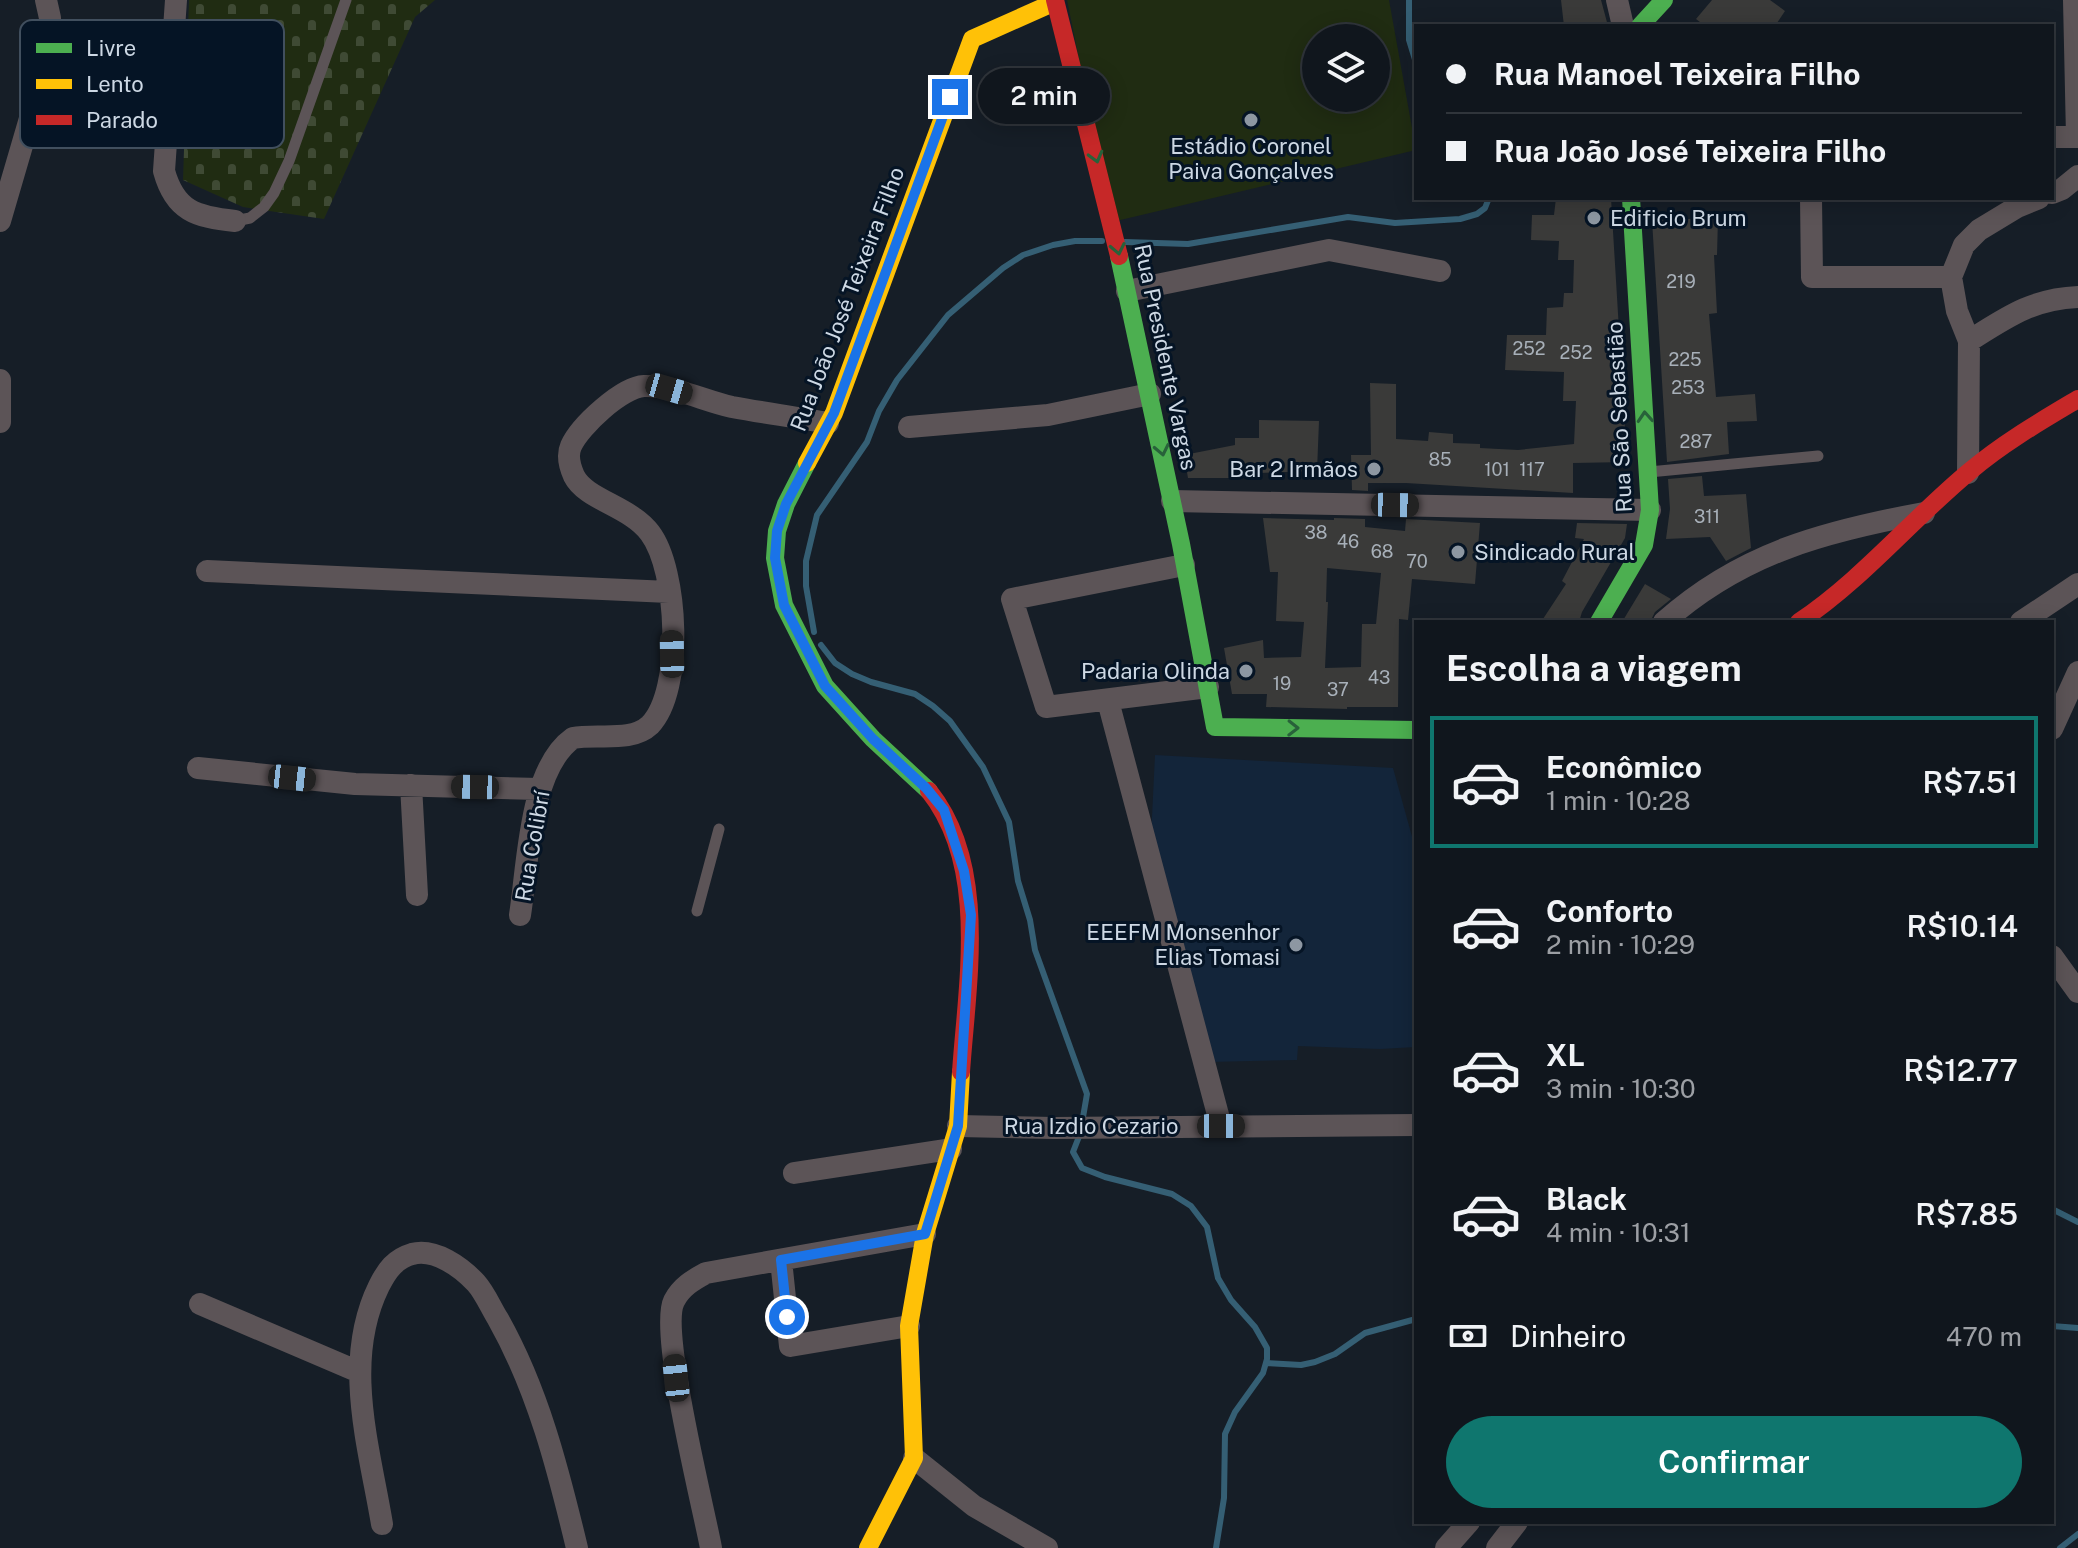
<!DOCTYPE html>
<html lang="pt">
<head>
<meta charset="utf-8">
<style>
	body { margin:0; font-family:"Public Sans",sans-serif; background:#1e232a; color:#f1f3f6; height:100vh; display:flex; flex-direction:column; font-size:30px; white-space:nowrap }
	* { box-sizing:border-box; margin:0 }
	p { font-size:26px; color:#9c9fa4 }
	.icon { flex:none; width:44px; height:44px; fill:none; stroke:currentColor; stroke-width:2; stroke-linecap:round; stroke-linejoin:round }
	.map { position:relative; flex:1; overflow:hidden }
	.panel { position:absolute; left:1414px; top:620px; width:640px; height:904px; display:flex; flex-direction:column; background:#10161d; border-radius:0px; box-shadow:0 4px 20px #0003,0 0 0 2px #30353b }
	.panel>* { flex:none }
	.hud { position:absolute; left:1414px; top:24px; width:640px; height:176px; border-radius:0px; box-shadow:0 4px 20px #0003,0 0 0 2px #30353b; display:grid; align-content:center; height:176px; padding:0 32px; background:#10161d }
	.tools { position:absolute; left:1302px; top:24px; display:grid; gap:16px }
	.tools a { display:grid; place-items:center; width:88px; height:88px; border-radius:50%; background:#10161d; box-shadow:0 4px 20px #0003,0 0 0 2px #30353b; font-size:40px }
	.end { position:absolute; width:36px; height:36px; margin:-18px; border:10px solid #1a73e8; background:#fff; box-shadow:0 0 0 4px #fff }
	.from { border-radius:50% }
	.bubble { position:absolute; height:56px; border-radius:28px; background:#10161d; box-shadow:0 4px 20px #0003,0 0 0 2px #30353b; font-size:26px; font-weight:600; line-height:56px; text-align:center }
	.car { position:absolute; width:24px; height:48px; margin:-24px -12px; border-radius:10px; box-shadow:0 0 6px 2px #0007; background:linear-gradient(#222 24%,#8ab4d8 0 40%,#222 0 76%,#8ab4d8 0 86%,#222 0) }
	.hud b { display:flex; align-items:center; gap:28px; height:76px; font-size:30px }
	.hud b+b { border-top:2px solid #30353b }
	.hud i { width:20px; height:20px; background:#f1f3f6 }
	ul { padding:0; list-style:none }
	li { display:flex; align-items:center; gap:24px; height:132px; margin:0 16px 12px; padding:0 16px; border:4px solid transparent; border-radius:0px }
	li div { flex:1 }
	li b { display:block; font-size:30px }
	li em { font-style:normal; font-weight:600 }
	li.on { border-color:#0f766e }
	li>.icon { width:72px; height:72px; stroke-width:1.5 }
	h2 { padding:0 32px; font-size:36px; line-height:96px }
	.pay { display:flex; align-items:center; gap:20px; height:88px; padding:0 32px; font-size:30px }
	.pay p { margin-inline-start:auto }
	.button { display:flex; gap:16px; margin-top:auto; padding:16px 32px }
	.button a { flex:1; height:92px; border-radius:48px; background:#0f766e; color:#fff; font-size:32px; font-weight:600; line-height:92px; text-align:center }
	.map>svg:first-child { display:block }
	.built { fill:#13253a }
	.cemetery { fill:url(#cemetery-stones) }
	.pitch { fill:#202c12; fill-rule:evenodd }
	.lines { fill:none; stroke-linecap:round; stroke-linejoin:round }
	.stream { stroke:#355f74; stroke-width:6 }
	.building { fill:#3a3a39; fill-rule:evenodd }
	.lane { stroke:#5c5457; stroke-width:11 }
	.street { stroke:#5c5457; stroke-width:22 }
	.fast { stroke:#4caf50; stroke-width:18 }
	.slow { stroke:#ffc107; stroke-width:18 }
	.jam { stroke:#c62828; stroke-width:18 }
	.oneway { stroke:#28623a }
	.route { stroke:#1a73e8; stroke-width:10 }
	.poi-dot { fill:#8d97a2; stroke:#051425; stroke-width:3 }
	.labels { text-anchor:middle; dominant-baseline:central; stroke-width:6; stroke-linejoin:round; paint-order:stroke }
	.number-label { font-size:18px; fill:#a8b0b9 }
	.poi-label { font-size:22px; fill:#cdd8e4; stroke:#051425; text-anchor:end }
	.street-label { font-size:22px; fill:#cdd8e4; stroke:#051425 }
	.key { fill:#051425; stroke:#414f5e; stroke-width:2 }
	.key-label { font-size:22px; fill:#cdd8e4 }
</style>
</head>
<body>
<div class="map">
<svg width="2078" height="1548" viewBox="0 0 2078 1548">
	<defs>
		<pattern id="cemetery-stones" width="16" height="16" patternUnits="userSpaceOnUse" patternTransform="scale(2)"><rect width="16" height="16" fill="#202c12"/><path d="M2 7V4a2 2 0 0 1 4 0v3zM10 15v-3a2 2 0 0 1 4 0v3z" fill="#3f4a34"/></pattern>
	</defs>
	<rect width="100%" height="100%" fill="#161e27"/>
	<path class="built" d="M1155,755L1393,768L1416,851V1047L1380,1049L1298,1046L1297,1060L1208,1062L1150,859Z"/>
	<path class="cemetery" d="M189,0H435L415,17L324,219L243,207L183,180Z"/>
	<path class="pitch" d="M1067,0H1389L1416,150L1112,222ZM1316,38H1376V98H1316Z"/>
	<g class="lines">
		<path class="stream" d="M1409,0V40L1416,63
			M1125,242L1188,244L1348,217L1395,223L1460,219L1477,214L1485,208L1489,198
			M814,632L806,586V561L817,515L867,442L879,411L897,380L948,315L1003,268L1023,255L1053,245L1075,241H1102
			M821,645L835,663L852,674L871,682L915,694L933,706L950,721L983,767L1009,822L1018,881L1030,920L1035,950L1087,1094L1082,1123
			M1080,1134L1073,1152L1082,1168L1105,1177L1172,1194L1191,1206L1207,1227L1218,1278L1231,1300L1255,1327L1267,1348V1359L1263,1373L1235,1412L1225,1434L1224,1498L1216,1548
			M2052,1209L2078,1222
			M2052,1326L2078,1328
			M1267,1363L1301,1365L1315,1362L1335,1354L1365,1333L1416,1319
			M2060,1548L2078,1534"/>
	</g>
	<path class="building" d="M1561,0H1601L1608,26H1564Z
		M1712,0H1770L1785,11L1775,26H1705L1696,19Z
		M1556,198H1611L1627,462L1573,463V493L1406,483H1368V491L1352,490L1351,455H1371L1370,383L1396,384V439L1428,441L1429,432L1453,434V443L1480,444V448L1518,450L1574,444L1576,401H1563L1564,372L1505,370L1507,335H1546L1547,308L1563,307L1564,293H1573L1574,260H1558L1559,241L1531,240L1532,215H1554Z
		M1718,218L1717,255H1714L1717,313L1709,314L1716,397L1755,394L1757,421L1727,422L1729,454L1667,462L1652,220Z
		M1259,420L1319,421L1317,471L1259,473V476L1231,474V478H1188L1184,455L1235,445V438H1259Z
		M1702,476L1704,496L1746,494L1751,548L1726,561L1710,537L1666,539L1670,509L1668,479Z
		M1263,518L1334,520V518L1365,519V527L1405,531L1406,519L1480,523L1475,584L1412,579L1408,620L1399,619L1398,707H1347V709L1266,707L1267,694H1232L1224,648L1263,640L1264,658L1301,657L1304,622L1276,621L1278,572H1270ZM1327,568L1381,573L1376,624H1362L1361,667L1325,668L1328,602H1326Z
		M1577,523L1627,524L1625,538L1582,612L1579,622H1541L1566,584L1562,581L1584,539L1575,538Z
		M1645,584L1671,599L1655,612L1650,622H1622Z"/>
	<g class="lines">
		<path class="lane" d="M235,221L250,218L264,207L274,193L289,161L346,0
			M1649,472L1818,456
			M697,911L719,829"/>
		<path class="street" d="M176,0L164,171C175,211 196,217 235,221
			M1617,0L1623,26
			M2052,137H2077L2074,0
			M2052,193L2062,189L2078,176
			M1811,198L1812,277H1951
			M0,221L50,50V18L46,0
			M1127,291L1329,250L1440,271
			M1969,341C2007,317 2032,299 2078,297
			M0,380V422
			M909,427L1048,415L1150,394
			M1968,473L1969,341L1957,311L1951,277L1964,245L1979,230L2017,207L2039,198
			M1172,501L1650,510
			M1184,565L1012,599L1046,707L1208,687
			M207,571L669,592
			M1664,622C1741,553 1826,531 1924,513
			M2021,622L2078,584
			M1108,701L1221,1126
			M2052,729L2078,672
			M198,768L355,784L539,789
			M411,785L417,895
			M520,915C528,864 529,769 573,738C597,733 631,743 650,725C684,690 678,570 650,533C630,506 586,500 574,476C570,467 567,455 571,446C580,426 622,387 644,386C673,385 704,401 732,407C764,413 796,417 828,423
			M2052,956L2078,992
			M958,1126L1054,1128L1416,1125
			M794,1173L951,1149
			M781,1260L790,1346L909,1326
			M200,1304L359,1372
			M914,1458L974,1506L1047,1548
			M382,1524C369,1446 342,1361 379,1286C387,1270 395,1259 412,1254C435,1248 461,1267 476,1283C485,1293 491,1308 498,1319C538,1390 558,1469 577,1548
			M711,1548C703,1505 659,1331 674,1301C681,1287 693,1280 706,1273L925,1234
			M1446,1548L1469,1522
			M1497,1548L1517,1522"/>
		<path class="fast" d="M1640,26L1664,0
			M1119,256L1181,544L1215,727L1416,730
			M807,463L786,504L777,531L775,558L784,605L825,686L873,739L929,791
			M1599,622L1644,545L1650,510L1631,198"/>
		<path class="slow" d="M807,463L834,413L972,39L1055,2
			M868,1548L914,1458L909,1326L925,1234L958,1126L961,1072"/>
		<path class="jam" d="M1055,0L1119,256
			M1799,622C1863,579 1911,520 1970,471C2003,443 2041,421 2078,399
			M929,791C989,866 967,983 961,1072"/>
	</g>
	<defs><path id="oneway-chevron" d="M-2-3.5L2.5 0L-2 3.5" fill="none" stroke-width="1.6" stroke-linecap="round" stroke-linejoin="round" transform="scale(2)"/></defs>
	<g class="oneway">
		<use href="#oneway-chevron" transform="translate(1096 157) rotate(75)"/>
		<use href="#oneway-chevron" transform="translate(1118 249) rotate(78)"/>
		<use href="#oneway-chevron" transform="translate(1645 417) rotate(-94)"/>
		<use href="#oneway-chevron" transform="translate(1162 450) rotate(78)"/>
		<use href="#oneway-chevron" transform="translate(1293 728) rotate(1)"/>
	</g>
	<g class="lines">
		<path class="route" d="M787,1317L781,1260L925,1234L958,1126L971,915L964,871L944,810L926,788L873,739L825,686L784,605L775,558L777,531L786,504L834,413L950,97"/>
	</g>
	<g class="poi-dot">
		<circle cx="1251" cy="120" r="8"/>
		<circle cx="1594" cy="218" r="8"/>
		<circle cx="1374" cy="469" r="8"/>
		<circle cx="1458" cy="552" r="8"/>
		<circle cx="1246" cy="671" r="8"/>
		<circle cx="1296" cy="945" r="8"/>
	</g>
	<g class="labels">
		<g class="number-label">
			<text x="1681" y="281">219</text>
			<text x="1529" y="348">252</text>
			<text x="1576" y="352">252</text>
			<text x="1685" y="359">225</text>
			<text x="1688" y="387">253</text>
			<text x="1696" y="441">287</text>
			<text x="1440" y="459">85</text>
			<text x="1497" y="469">101</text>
			<text x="1532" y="469">117</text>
			<text x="1707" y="516">311</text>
			<text x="1316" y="532">38</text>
			<text x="1348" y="541">46</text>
			<text x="1382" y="551">68</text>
			<text x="1417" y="561">70</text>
			<text x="1379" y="677">43</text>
			<text x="1282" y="683">19</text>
			<text x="1338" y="689">37</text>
		</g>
		<g class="poi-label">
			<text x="1251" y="146" text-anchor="middle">Estádio Coronel<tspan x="1251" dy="25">Paiva Gonçalves</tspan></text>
			<text x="1610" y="218" text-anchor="start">Edificio Brum</text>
			<text x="1358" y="469">Bar 2 Irmãos</text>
			<text x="1474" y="552" text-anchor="start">Sindicado Rural</text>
			<text x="1230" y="671">Padaria Olinda</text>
			<text x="1280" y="932">EEEFM Monsenhor<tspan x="1280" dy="25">Elias Tomasi</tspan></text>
		</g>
		<g class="street-label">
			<text transform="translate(847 299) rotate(-69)">Rua João José Teixeira Filho</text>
			<text transform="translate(1166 357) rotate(78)">Rua Presidente Vargas</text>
			<text transform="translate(1619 417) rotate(-93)">Rua São Sebastião</text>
			<text transform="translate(532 846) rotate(-80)">Rua Colibrí</text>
			<text x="1091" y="1126">Rua Izdio Cezario</text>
		</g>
	</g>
	<rect x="20" y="20" width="264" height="128" rx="12" class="key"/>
	<rect x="36" y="43" width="36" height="10" fill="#4caf50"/>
	<rect x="36" y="79" width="36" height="10" fill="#ffc107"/>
	<rect x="36" y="115" width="36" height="10" fill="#c62828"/>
	<g class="key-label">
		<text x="86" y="56">Livre</text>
		<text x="86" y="92">Lento</text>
		<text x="86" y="128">Parado</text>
	</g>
</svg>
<div class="tools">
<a><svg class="icon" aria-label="layers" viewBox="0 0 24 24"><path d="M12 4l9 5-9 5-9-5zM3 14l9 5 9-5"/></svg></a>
</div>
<i class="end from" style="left:787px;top:1317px"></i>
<i class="end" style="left:950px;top:97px"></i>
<div class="bubble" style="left:978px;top:68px;width:132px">2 min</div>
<i class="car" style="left:669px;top:389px;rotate:106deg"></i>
<i class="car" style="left:1395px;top:505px;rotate:91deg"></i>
<i class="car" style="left:672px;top:654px;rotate:359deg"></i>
<i class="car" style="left:292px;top:778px;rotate:96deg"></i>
<i class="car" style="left:475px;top:787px;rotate:271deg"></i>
<i class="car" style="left:1221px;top:1126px;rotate:90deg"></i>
<i class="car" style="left:676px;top:1378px;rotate:354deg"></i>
<div class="hud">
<b><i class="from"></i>Rua Manoel Teixeira Filho</b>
<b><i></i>Rua João José Teixeira Filho</b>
</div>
<section class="panel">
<h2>Escolha a viagem</h2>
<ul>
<li class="on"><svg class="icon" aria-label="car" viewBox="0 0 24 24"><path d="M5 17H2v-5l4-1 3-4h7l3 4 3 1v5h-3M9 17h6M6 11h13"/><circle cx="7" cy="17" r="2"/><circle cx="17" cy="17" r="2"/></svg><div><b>Econômico</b><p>1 min · 10:28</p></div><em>R$7.51</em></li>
<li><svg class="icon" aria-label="car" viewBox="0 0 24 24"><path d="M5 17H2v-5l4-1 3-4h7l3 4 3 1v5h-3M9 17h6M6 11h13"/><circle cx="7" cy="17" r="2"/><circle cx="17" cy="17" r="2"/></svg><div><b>Conforto</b><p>2 min · 10:29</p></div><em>R$10.14</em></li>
<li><svg class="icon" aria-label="car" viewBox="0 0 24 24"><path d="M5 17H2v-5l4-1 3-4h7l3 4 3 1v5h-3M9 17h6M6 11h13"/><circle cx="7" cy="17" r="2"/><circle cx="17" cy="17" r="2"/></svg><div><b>XL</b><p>3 min · 10:30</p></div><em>R$12.77</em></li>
<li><svg class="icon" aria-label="car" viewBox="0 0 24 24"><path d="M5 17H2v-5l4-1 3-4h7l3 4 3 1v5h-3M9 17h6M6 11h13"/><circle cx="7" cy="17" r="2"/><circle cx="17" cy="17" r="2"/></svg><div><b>Black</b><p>4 min · 10:31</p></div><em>R$7.85</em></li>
</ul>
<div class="pay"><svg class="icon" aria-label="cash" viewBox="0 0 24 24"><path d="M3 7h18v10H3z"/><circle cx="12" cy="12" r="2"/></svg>Dinheiro<p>470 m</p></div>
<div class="button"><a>Confirmar</a></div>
</section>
</div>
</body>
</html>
